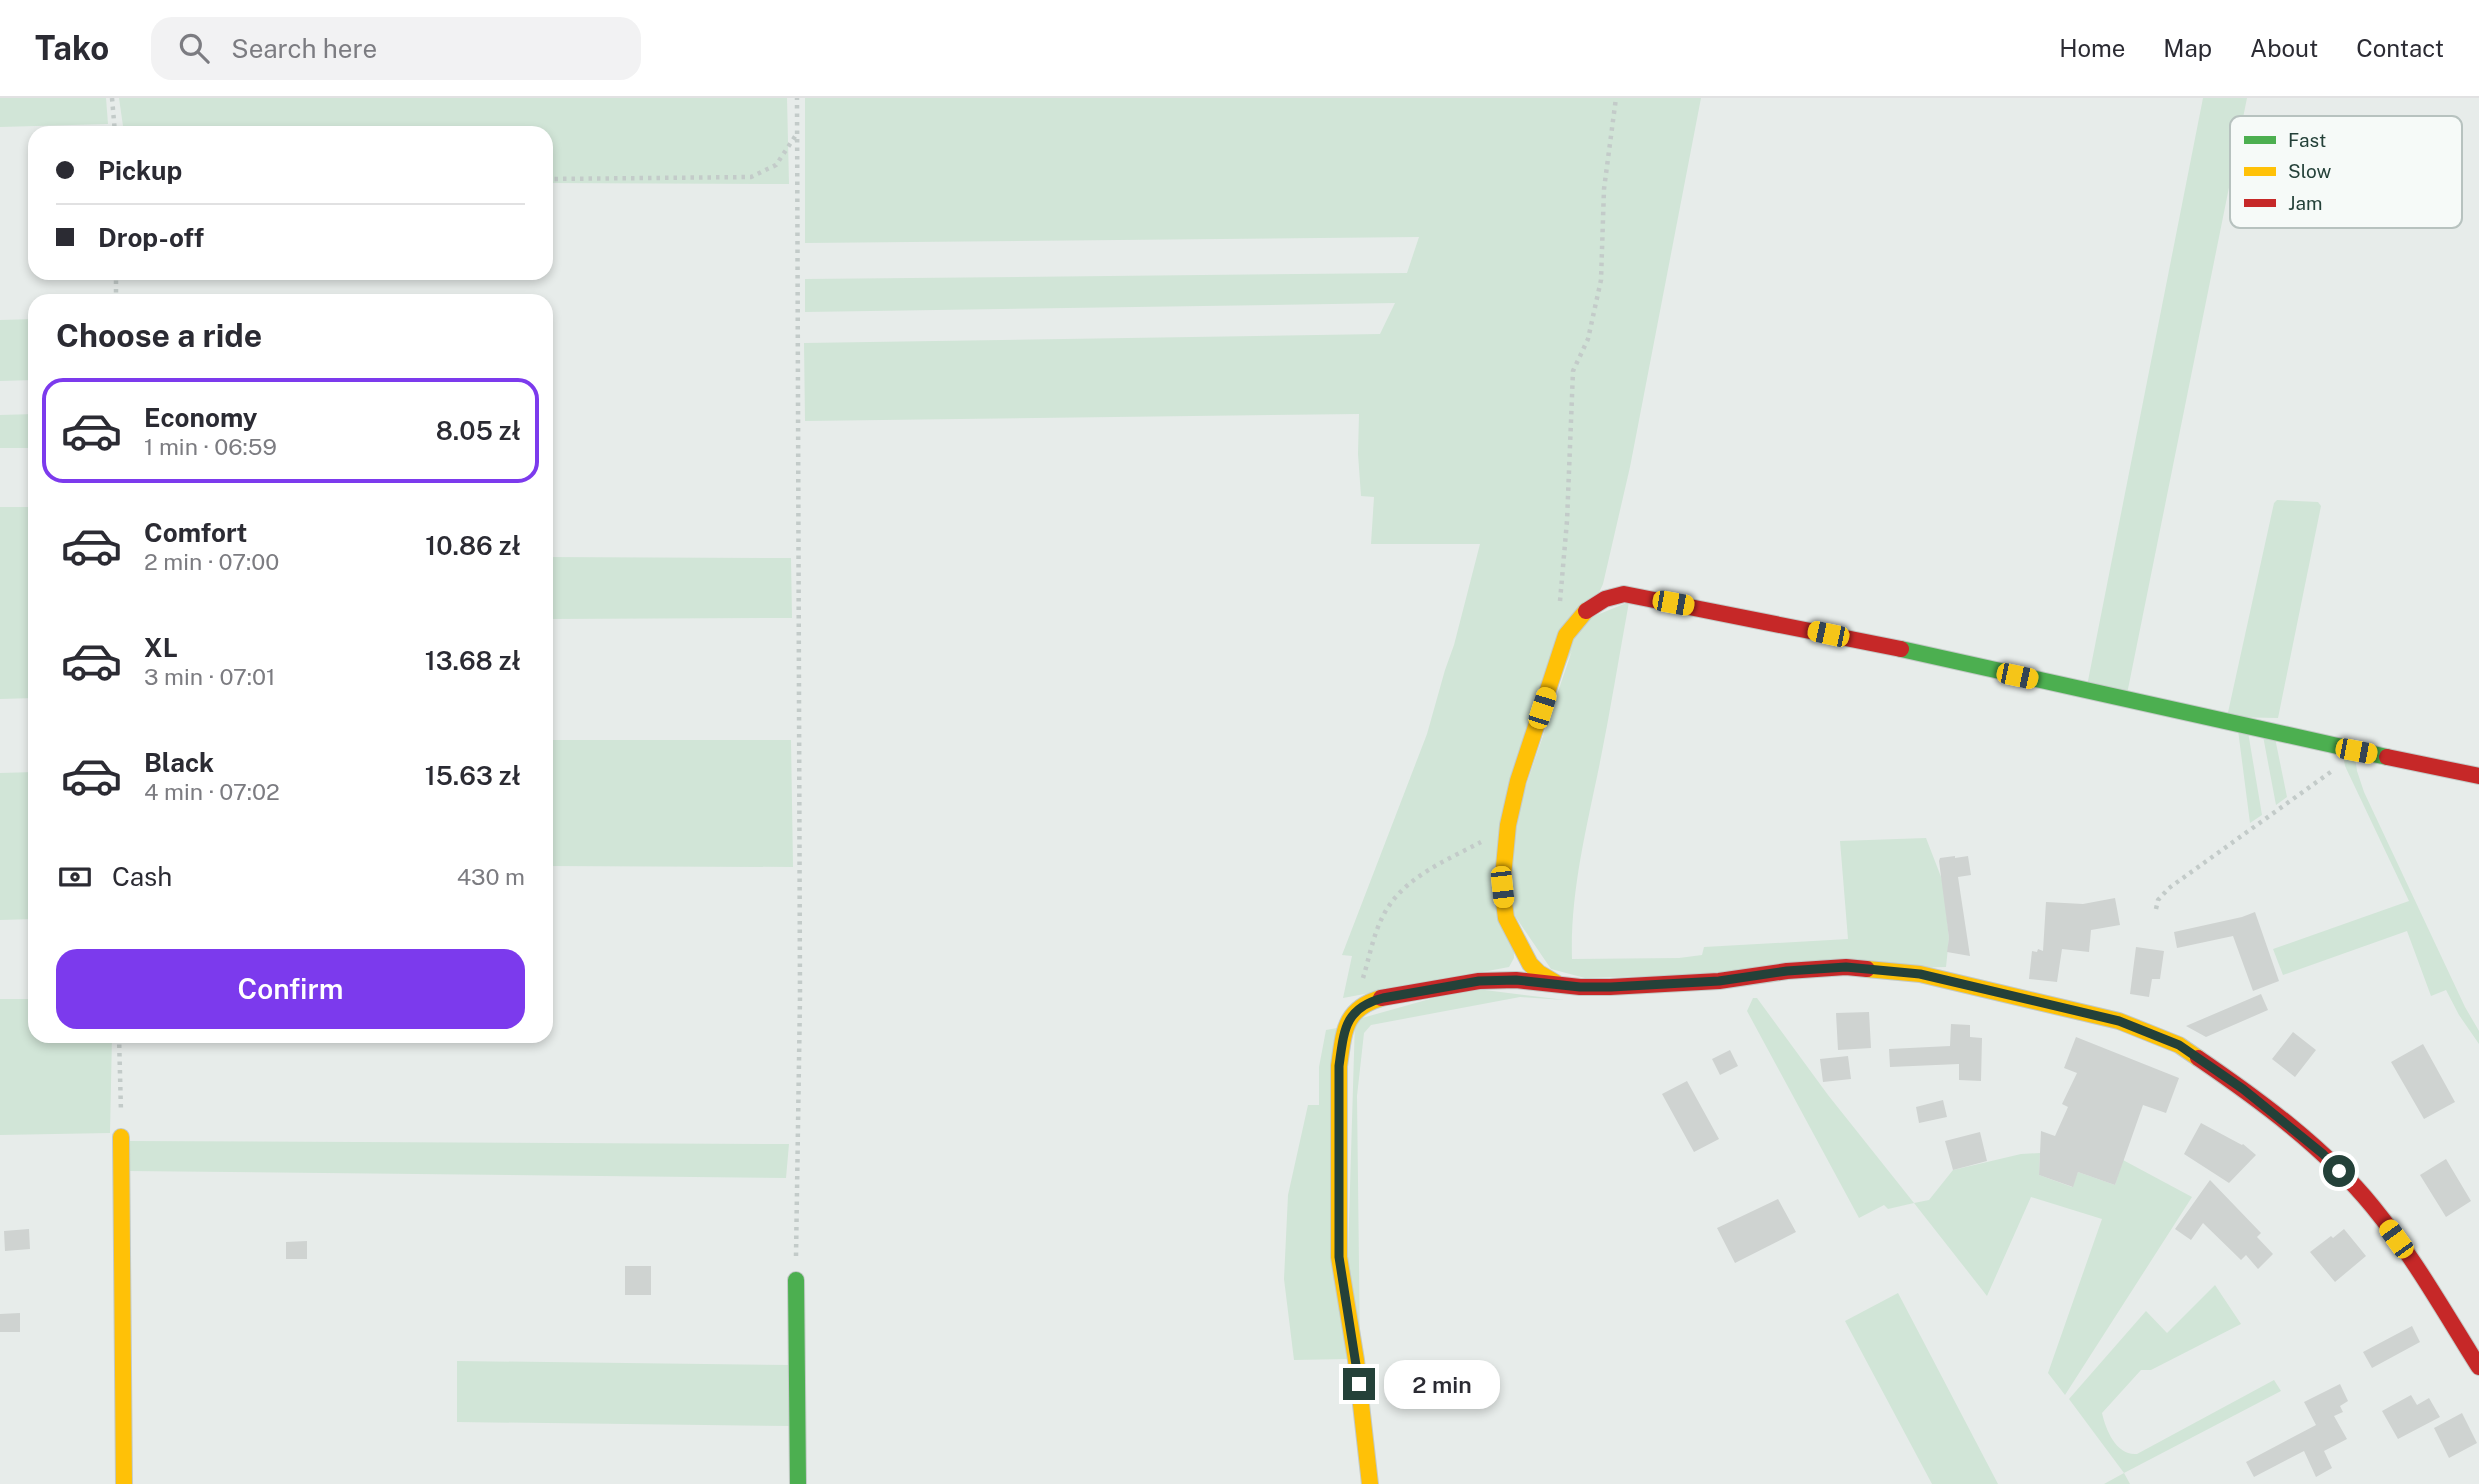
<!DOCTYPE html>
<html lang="en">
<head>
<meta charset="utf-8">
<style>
	body { margin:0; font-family:"Public Sans",sans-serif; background:#f2f2f3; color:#2b2b33; height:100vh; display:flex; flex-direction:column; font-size:26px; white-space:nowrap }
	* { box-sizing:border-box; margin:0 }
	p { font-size:23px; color:#7c7c81 }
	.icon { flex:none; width:38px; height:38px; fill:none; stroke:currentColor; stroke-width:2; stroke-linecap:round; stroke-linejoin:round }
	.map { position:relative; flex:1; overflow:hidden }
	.drawer { position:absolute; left:28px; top:196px; width:525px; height:749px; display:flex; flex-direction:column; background:#fff; border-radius:21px; box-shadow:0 4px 10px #0003 }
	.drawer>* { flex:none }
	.guide { position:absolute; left:28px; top:28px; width:525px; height:154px; border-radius:21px; box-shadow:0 4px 10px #0003; display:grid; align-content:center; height:154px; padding:0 28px; background:#fff }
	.end { position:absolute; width:32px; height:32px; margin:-16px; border:9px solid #244139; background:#fff; box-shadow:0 0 0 4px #fff }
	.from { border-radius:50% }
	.bubble { position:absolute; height:49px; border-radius:21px; background:#fff; box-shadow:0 4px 10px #0003; font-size:23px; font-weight:600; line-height:49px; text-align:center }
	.car { position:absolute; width:21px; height:42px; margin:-21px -10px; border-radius:9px; box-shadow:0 0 5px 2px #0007; background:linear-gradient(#f5c518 24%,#345 0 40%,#f5c518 0 76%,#345 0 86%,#f5c518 0) }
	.guide b { display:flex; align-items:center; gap:24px; height:66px; font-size:26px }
	.guide b+b { border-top:2px solid #e1e1e2 }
	.guide i { width:18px; height:18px; background:#2b2b33 }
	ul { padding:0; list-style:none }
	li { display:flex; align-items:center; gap:21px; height:105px; margin:0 14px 10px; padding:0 14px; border:4px solid transparent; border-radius:21px }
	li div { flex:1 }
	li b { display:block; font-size:26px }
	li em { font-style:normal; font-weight:600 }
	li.on { border-color:#7c3aed }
	li>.icon { width:63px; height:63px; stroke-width:1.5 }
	h2 { padding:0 28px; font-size:32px; line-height:84px }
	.pay { display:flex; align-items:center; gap:18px; height:77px; padding:0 28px; font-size:26px }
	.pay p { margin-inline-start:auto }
	.primary-button { display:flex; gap:14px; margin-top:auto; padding:14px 28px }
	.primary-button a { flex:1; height:80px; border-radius:21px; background:#7c3aed; color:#fff; font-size:28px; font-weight:600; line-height:80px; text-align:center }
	header { display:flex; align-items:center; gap:42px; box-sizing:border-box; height:98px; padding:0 35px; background:#fff; border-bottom:2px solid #e1e1e2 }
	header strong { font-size:33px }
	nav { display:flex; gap:38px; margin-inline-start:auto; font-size:24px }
	.search { width:490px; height:63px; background:#f2f2f3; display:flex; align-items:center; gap:18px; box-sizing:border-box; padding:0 24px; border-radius:21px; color:#7c7c81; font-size:26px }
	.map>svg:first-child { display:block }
	.green { fill:#d1e5d7 }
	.building { fill:#cfd3d1 }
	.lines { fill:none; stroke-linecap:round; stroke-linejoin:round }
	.fast-casing { stroke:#c3cac7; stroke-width:18 }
	.slow-casing { stroke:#c3cac7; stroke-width:18 }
	.jam-casing { stroke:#c3cac7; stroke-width:18 }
	.path { stroke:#c3cbc9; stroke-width:4.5; stroke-dasharray:3.5 5; stroke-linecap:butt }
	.fast { stroke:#4caf50; stroke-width:16 }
	.slow { stroke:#ffc107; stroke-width:16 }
	.jam { stroke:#c62828; stroke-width:16 }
	.route { stroke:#244139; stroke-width:9 }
	.key { fill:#f6faf8; stroke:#b7c2bf; stroke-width:2 }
	.key-label { font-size:19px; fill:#244139 }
</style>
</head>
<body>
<header>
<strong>Tako</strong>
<div class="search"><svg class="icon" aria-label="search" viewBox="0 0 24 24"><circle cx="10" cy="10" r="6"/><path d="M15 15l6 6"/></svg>Search here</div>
<nav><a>Home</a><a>Map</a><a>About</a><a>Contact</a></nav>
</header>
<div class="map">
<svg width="2479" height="1386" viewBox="0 0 2479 1386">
	<rect width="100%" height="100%" fill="#e7ecea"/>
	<path class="green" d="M0,0H106L108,26L0,29Z
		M119,0H787L789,86L546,85V35H124Z
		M805,0H1701L1630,369L1603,486L1510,686L1514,860L1509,869L1343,900L1352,858L1342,857L1427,636L1445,572L1454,547L1480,446H1371L1374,399L1361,398L1358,356L1359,316L805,323L804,245L1380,236L1395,205L805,214V181L1407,175L1419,139L805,145Z
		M2203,0H2247L2127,596L2087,588Z
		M35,221V282L0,283V222Z
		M35,316V350H0V317Z
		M2277,402L2318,404L2321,408L2278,620L2227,619L2274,405Z
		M0,409H35V600L0,601Z
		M546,459L791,460L792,520L546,521Z
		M1629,504C1619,559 1610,615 1599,669C1586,732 1570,796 1572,861L1679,860L1702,857L1704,849L1848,841L1840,743L1926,740L1943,784L1949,840L1946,869L1585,880L1551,871L1513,815L1511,732L1582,523Z
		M2238,632L2248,634L2262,717L2250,725Z
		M2263,638L2275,640L2287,699L2276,707Z
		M546,642H791L793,769L546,768Z
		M2343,656L2355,658L2357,673L2364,694L2465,909L2479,933V946L2459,917L2446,892L2431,898L2407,833L2283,877L2273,851L2409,803L2345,668Z
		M35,674V821L0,822V675Z
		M1469,890L1565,902L1520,899L1371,927L1364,935L1357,998L1360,1252L1347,1190L1355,922Z
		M1753,900H1757L1828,997L1914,1105L1929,1102L1953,1072L2021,1056L2040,1055L2039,1077L2072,1089L2078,1074L2115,1087L2123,1062L2192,1099L2065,1297L2048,1275L2102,1121L2031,1099L1987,1198L1914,1105L1888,1111L1884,1107L1859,1120L1747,913Z
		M0,901H35V938H112L110,1035L0,1037Z
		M1337,930L1347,1261L1294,1262L1284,1181L1288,1097L1308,1007H1319V969L1326,932Z
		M126,1043L789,1046L786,1080L127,1073Z
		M2215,1187L2241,1226L2151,1272H2141L2102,1315C2106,1333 2117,1358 2137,1356L2274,1282L2281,1293L2124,1375L2130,1386H2104L2124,1375L2069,1301L2146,1213L2167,1235Z
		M1898,1195L1998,1386H1932L1845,1223Z
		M457,1263L790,1267L791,1328L457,1324Z"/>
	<path class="building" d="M1955,758V760L1968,758L1971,777L1958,779L1970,858L1947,854L1949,840L1939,763L1940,760Z
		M2115,800L2120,827L2091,832L2089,854L2062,851L2057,884L2029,881L2032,853L2037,854L2038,851L2043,853L2046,804L2083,806Z
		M2255,814L2279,883L2253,893L2233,838L2177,850L2174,834L2242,819Z
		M2136,849L2164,853L2160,881H2152L2149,899L2130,896Z
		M2261,896L2268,912L2206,939L2186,928Z
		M1869,914L1871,950L1838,952L1836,915Z
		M1951,926L1970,927V939L1982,940L1981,983L1959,982V966L1890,969L1889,951L1950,948Z
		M2293,934L2316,952L2295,979L2272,961Z
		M2076,939L2179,980L2166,1015L2143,1007L2115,1087L2078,1074L2073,1089L2039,1077L2041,1033L2055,1038L2068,1009L2062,1006L2077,975L2064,970Z
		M2423,946L2455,1004L2424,1021L2391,964Z
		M1730,952L1738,968L1720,977L1712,961Z
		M1848,958L1851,981L1823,984L1820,961Z
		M1687,983L1719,1041L1694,1054L1662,996Z
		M1943,1002L1947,1019L1919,1025L1916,1009Z
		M2201,1025L2242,1047L2243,1046L2256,1057L2229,1085L2184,1056Z
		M1980,1034L1987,1063L1953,1072L1945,1043Z
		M2446,1061L2471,1103L2446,1119L2420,1077Z
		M2210,1082L2261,1135L2257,1139L2273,1156L2258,1171L2246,1157L2241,1162L2203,1125L2191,1142L2175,1131Z
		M1778,1101L1796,1134L1735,1165L1717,1130Z
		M29,1131L30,1151L5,1153L4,1133Z
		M2344,1131L2366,1158L2335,1184L2310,1154L2331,1138L2333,1140Z
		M307,1143V1161H286V1144Z
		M625,1168H651V1197H625Z
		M20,1215V1234H0V1216Z
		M2412,1228L2420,1244L2372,1270L2363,1254Z
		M2340,1286L2348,1303L2340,1308L2343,1314L2334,1318L2347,1341L2324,1353L2332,1370L2316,1379L2304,1353L2254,1379L2246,1364L2316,1327L2304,1304Z
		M2411,1297L2417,1307L2429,1300L2440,1319L2398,1341L2382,1313Z
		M2462,1315L2477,1345L2449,1360L2434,1330Z"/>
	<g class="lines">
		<defs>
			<path id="fast" d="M1901,551L2387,659
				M796,1182L798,1386"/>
			<path id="slow" d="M1867,871L1920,876L2119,923L2179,947L2198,960
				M1556,885L1539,875L1530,866L1506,820L1502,789L1508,727L1518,683L1566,537L1586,513
				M121,1039L124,1386
				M1370,1386L1356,1262L1339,1159V968C1344,933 1344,911 1381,900"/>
			<path id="jam" d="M1586,513L1605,501L1624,496L1901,551
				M2387,659L2479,678
				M1381,900L1479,883L1516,882L1580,889H1610L1719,883L1787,873L1846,869L1867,871
				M2198,960C2261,1003 2325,1050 2373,1109C2413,1158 2445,1215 2479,1269"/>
		</defs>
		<use href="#fast" class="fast-casing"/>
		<use href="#slow" class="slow-casing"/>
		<use href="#jam" class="jam-casing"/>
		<path class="path" d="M112,0L115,35
			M546,81L751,79L776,67L796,37
			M116,203V175
			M1560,503L1567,423L1573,273L1588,241L1601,182L1604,91L1616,0
			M2156,811L2158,802L2169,790L2332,673
			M1363,880C1369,861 1373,837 1383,818C1402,780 1445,763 1481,744
			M119,938L121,1014
			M796,1158L800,899L797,0"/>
		<use href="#fast" class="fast"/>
		<use href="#slow" class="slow"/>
		<use href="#jam" class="jam"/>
	</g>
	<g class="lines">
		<path class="route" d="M1359,1286L1339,1159V968C1344,933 1344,910 1383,900L1479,883L1516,882L1580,889H1611L1719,883L1787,873L1846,869L1920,876L2119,923L2179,947L2243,991L2323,1056L2339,1073"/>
	</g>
	<rect x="2230" y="18" width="232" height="112" rx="10" class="key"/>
	<rect x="2244" y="38" width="32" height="8" fill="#4caf50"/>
	<rect x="2244" y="69" width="32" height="9" fill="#ffc107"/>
	<rect x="2244" y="101" width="32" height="8" fill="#c62828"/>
	<g class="key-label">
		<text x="2288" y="49">Fast</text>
		<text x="2288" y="80">Slow</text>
		<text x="2288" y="112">Jam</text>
	</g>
</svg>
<i class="end from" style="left:2339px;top:1073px"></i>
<i class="end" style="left:1359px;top:1286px"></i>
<div class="bubble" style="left:1384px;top:1262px;width:116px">2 min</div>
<i class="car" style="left:1673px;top:505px;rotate:100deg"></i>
<i class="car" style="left:1828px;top:536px;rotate:282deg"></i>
<i class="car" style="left:2017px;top:578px;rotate:102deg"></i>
<i class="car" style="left:1542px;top:610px;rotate:18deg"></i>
<i class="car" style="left:2356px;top:653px;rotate:101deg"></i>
<i class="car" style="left:1502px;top:789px;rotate:174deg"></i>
<i class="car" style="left:2396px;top:1141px;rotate:324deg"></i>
<div class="guide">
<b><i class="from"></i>Pickup</b>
<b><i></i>Drop-off</b>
</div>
<section class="drawer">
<h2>Choose a ride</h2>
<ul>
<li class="on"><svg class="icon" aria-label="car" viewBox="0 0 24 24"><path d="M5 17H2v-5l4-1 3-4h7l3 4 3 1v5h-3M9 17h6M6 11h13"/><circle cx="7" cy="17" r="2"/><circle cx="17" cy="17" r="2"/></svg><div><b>Economy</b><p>1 min · 06:59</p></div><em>8.05 zł</em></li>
<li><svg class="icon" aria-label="car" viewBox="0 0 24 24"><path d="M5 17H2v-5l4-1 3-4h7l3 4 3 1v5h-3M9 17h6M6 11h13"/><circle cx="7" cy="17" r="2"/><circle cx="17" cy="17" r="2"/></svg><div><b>Comfort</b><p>2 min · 07:00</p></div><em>10.86 zł</em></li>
<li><svg class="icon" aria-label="car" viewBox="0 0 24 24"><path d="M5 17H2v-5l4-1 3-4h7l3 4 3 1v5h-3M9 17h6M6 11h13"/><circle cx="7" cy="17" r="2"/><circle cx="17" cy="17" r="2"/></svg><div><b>XL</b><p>3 min · 07:01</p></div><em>13.68 zł</em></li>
<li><svg class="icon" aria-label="car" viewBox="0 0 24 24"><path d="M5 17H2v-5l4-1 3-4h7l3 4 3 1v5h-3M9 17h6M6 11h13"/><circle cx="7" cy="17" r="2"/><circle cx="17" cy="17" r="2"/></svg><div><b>Black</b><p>4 min · 07:02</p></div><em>15.63 zł</em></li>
</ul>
<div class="pay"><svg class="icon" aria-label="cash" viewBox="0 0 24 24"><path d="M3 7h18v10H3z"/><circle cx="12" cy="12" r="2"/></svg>Cash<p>430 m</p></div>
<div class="primary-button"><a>Confirm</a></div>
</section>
</div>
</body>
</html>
